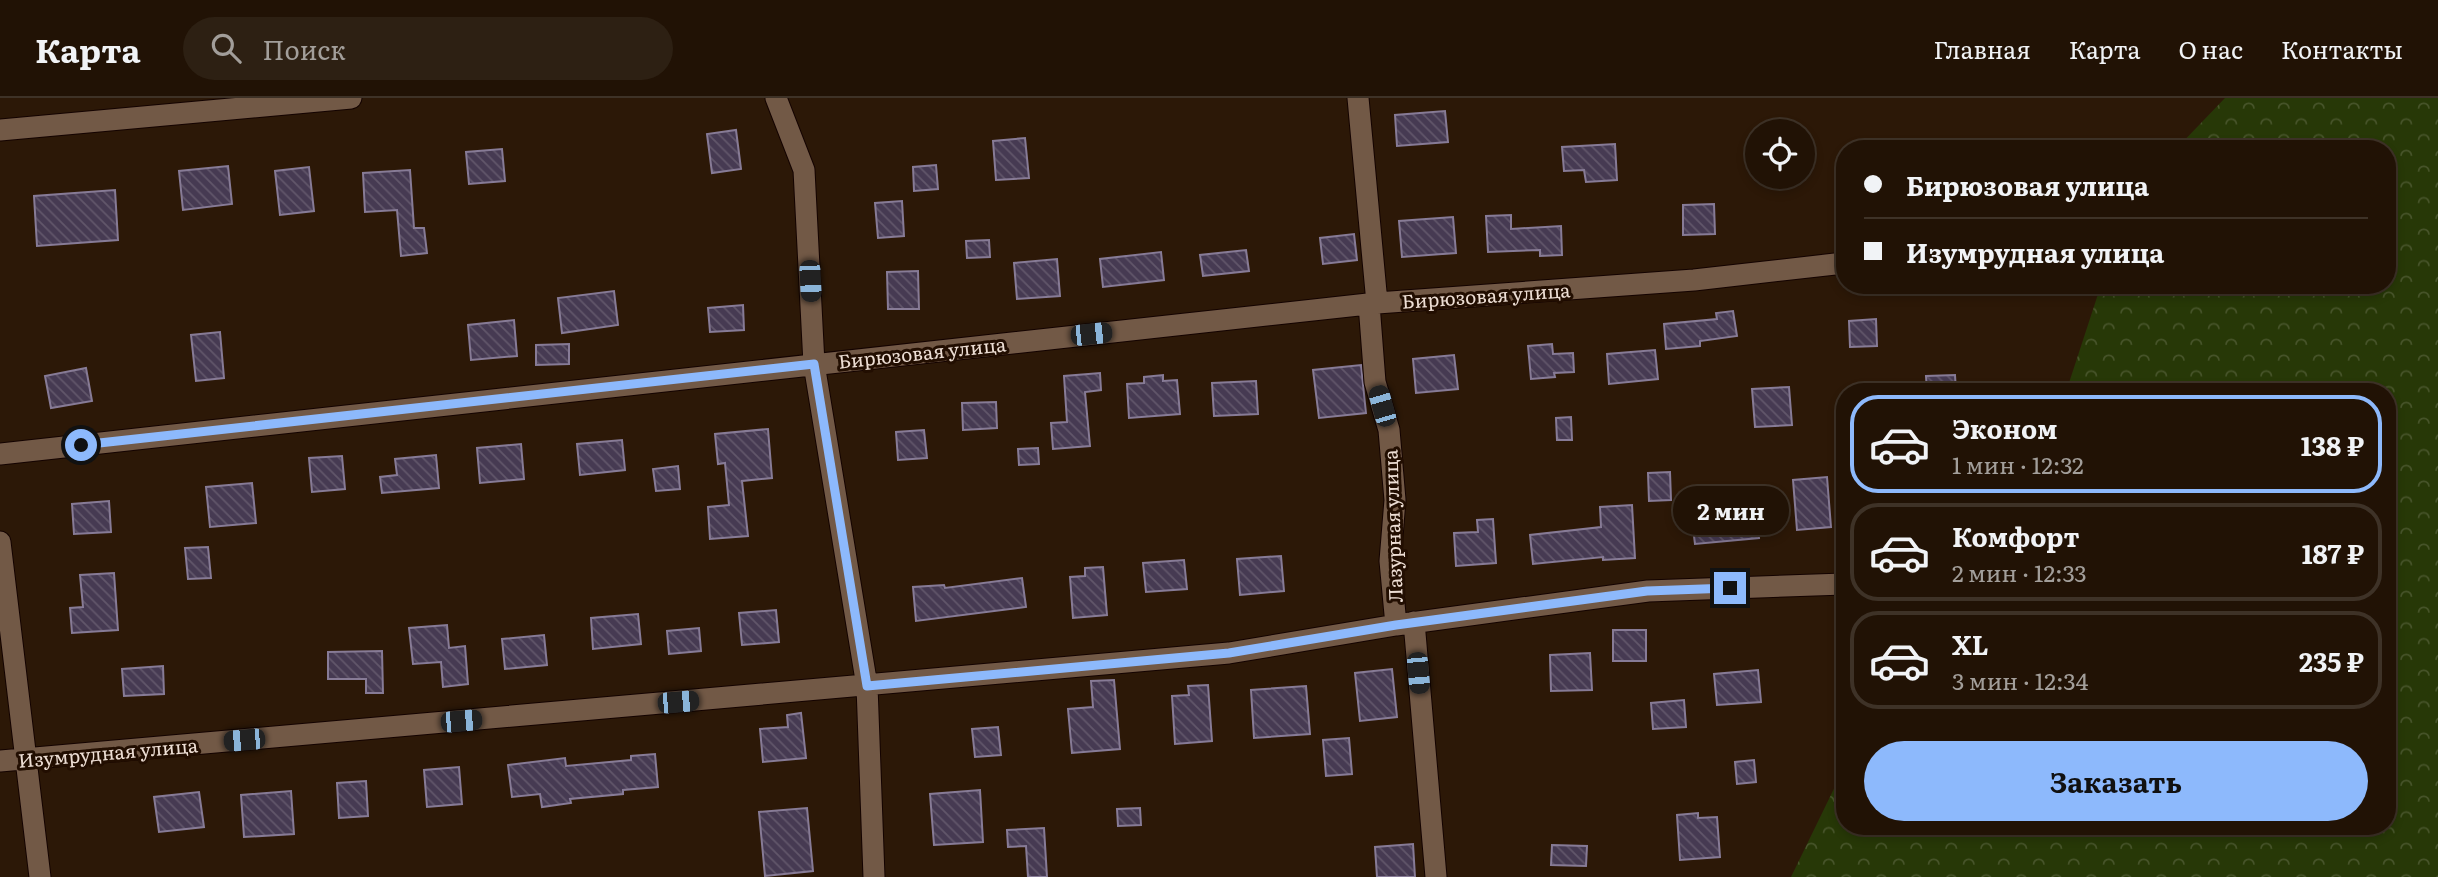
<!DOCTYPE html>
<html lang="ru">
<head>
<meta charset="utf-8">
<style>
	body { margin:0; font-family:Literata,serif; background:#2d2013; color:#f1f3f6; height:100vh; display:flex; flex-direction:column; font-size:26px; white-space:nowrap }
	* { box-sizing:border-box; margin:0 }
	p { font-size:23px; color:#a29e9a }
	.icon { flex:none; width:38px; height:38px; fill:none; stroke:currentColor; stroke-width:2; stroke-linecap:round; stroke-linejoin:round }
	.map { position:relative; flex:1; overflow:hidden }
	.panel { position:absolute; left:1836px; top:285px; width:560px; height:452px; display:flex; flex-direction:column; background:#211205; border-radius:28px; box-shadow:0 4px 10px #0003,0 0 0 2px #3e3227 }
	.panel>* { flex:none }
	.banner { position:absolute; left:1836px; top:42px; width:560px; height:154px; border-radius:28px; box-shadow:0 4px 10px #0003,0 0 0 2px #3e3227; display:grid; align-content:center; height:154px; padding:0 28px; background:#211205 }
	.buttons { position:absolute; left:1745px; top:21px; display:grid; gap:14px }
	.buttons a { display:grid; place-items:center; width:70px; height:70px; border-radius:50%; background:#211205; box-shadow:0 4px 10px #0003,0 0 0 2px #3e3227; font-size:35px }
	.end { position:absolute; width:32px; height:32px; margin:-16px; border:9px solid #8db9fc; background:#111; box-shadow:0 0 0 4px #111 }
	.from { border-radius:50% }
	.bubble { position:absolute; height:49px; border-radius:24px; background:#211205; box-shadow:0 4px 10px #0003,0 0 0 2px #3e3227; font-size:23px; font-weight:700; line-height:49px; text-align:center }
	.car { position:absolute; width:21px; height:42px; margin:-21px -10px; border-radius:9px; box-shadow:0 0 5px 2px #0007; background:linear-gradient(#222 24%,#8ab4d8 0 40%,#222 0 76%,#8ab4d8 0 86%,#222 0) }
	.banner b { display:flex; align-items:center; gap:24px; height:66px; font-size:26px }
	.banner b+b { border-top:2px solid #3e3227 }
	.banner i { width:18px; height:18px; background:#f1f3f6 }
	ul { padding:12px 0 0; list-style:none }
	li { display:flex; align-items:center; gap:21px; height:98px; margin:0 14px 10px; padding:0 14px; border:4px solid #3e3227; border-radius:28px }
	li div { flex:1 }
	li b { display:block; font-size:26px }
	li em { font-style:normal; font-weight:700 }
	li.active { border-color:#8db9fc }
	li>.icon { width:63px; height:63px; stroke-width:1.5 }
	.action { display:flex; gap:14px; margin-top:auto; padding:14px 28px }
	.action a { flex:1; height:80px; border-radius:42px; background:#8db9fc; color:#111; font-size:28px; font-weight:700; line-height:80px; text-align:center }
	header { display:flex; align-items:center; gap:42px; box-sizing:border-box; height:98px; padding:0 35px; background:#211205; border-bottom:2px solid #3e3227 }
	header strong { font-size:33px }
	nav { display:flex; gap:38px; margin-inline-start:auto; font-size:24px }
	.search { width:490px; height:63px; background:#2d2013; display:flex; align-items:center; gap:18px; box-sizing:border-box; padding:0 24px; border-radius:38px; color:#a29e9a; font-size:26px }
	.map>svg:first-child { display:block }
	.forest { fill:url(#forest-crowns) }
	.building { fill:url(#building-back-hatch); stroke:#877b96; stroke-width:2 }
	.lines { fill:none; stroke-linecap:round; stroke-linejoin:round }
	.minor-casing { stroke:#140300; stroke-width:23 }
	.minor { stroke:#725946; stroke-width:21 }
	.route { stroke:#8db9fc; stroke-width:9 }
	.labels { text-anchor:middle; dominant-baseline:central; stroke-width:6; stroke-linejoin:round; paint-order:stroke }
	.street-label { font-size:19px; fill:#edded4; stroke:#220e01 }
</style>
</head>
<body>
<header>
<strong>Карта</strong>
<div class="search"><svg class="icon" aria-label="search" viewBox="0 0 24 24"><circle cx="10" cy="10" r="6"/><path d="M15 15l6 6"/></svg>Поиск</div>
<nav><a>Главная</a><a>Карта</a><a>О нас</a><a>Контакты</a></nav>
</header>
<div class="map">
<svg width="2438" height="779" viewBox="0 0 2438 779">
	<defs>
		<pattern id="forest-crowns" width="20" height="18" patternUnits="userSpaceOnUse" patternTransform="scale(1.75)"><rect width="20" height="18" fill="#273807"/><path d="M2 6a3 3 0 1 1 6 0M12 15a3 3 0 1 1 6 0" fill="none" stroke="#47542a"/></pattern>
		<pattern id="building-back-hatch" width="6" height="6" patternUnits="userSpaceOnUse" patternTransform="scale(1.75)"><rect width="6" height="6" fill="#463a52"/><path d="M-1 5l2 2M0 0l6 6M5-1l2 2" fill="none" stroke="#61566a"/></pattern>
	</defs>
	<rect width="100%" height="100%" fill="#2c1807"/>
	<path class="forest" d="M2225,0H2438V779H1791L1844,670V728H2387V294H2066L2101,187H2387V51H2176Z"/>
	<path class="building" d="M1445,13L1448,44L1397,48L1395,17Z
		M736,32L741,71L712,75L707,36Z
		M1025,40L1029,80L996,82L993,43Z
		M1615,46L1617,82L1586,84L1584,72L1564,73L1562,49Z
		M502,51L505,83L469,86L466,54Z
		M936,67L938,91L914,93L913,69Z
		M228,68L232,106L183,112L179,73Z
		M309,69L314,113L280,117L275,73Z
		M410,72L414,130H424L427,155L401,158L397,112L365,114L363,75Z
		M115,92L118,142L37,148L34,98Z
		M902,103L904,138L878,140L875,105Z
		M1714,106L1715,136L1683,137V107Z
		M1511,117V131L1561,128L1562,157L1540,158V152L1488,154L1486,118Z
		M1453,119L1456,155L1402,159L1399,123Z
		M1354,136L1357,162L1323,166L1320,140Z
		M989,142L990,159L967,160L966,143Z
		M1246,152L1249,173L1203,178L1200,157Z
		M1161,154L1164,182L1103,189L1100,161Z
		M1057,161L1060,198L1017,201L1014,165Z
		M918,173L919,211H888L887,174Z
		M614,193L618,227L562,235L558,200Z
		M743,207L744,232L710,234L708,210Z
		M1733,213L1737,238L1700,243V248L1666,251L1664,226L1717,221L1716,215Z
		M1876,221L1877,248L1850,249L1849,223Z
		M514,222L517,258L471,262L468,227Z
		M220,234L224,280L196,283L191,237Z
		M569,246V266L536,267V247Z
		M1552,246L1553,256L1573,255L1574,274L1554,275L1555,279L1531,281L1528,248Z
		M1655,252L1658,281L1609,286L1607,256Z
		M1454,257L1458,291L1416,295L1413,261Z
		M1361,267L1366,315L1319,320L1313,272Z
		M86,270L92,303L51,310L45,278Z
		M1100,275L1101,292L1085,294L1090,348L1053,351L1051,325L1067,324L1064,278Z
		M1163,277V283L1177,282L1180,316L1129,320L1127,286L1144,285V279Z
		M1955,277L1956,294H1927L1926,278Z
		M1256,283L1258,316L1214,318L1212,285Z
		M1789,289L1792,327L1755,329L1752,291Z
		M996,304L997,330L963,332L962,305Z
		M1571,319L1572,342H1557L1556,320Z
		M768,331L772,380L742,383L748,438L710,441L708,409L729,407L725,365L718,366L715,336Z
		M924,332L927,360L898,362L896,334Z
		M622,342L625,372L580,377L577,346Z
		M521,346L524,381L480,385L477,350Z
		M1038,350L1039,366L1019,367L1018,351Z
		M436,357L439,390L382,395L380,379L397,377L395,361Z
		M342,358L345,391L312,394L309,360Z
		M678,368L680,391L656,393L653,371Z
		M1670,374L1671,402L1649,403L1648,375Z
		M1827,379L1831,429L1797,432L1793,382Z
		M252,385L256,425L210,429L206,389Z
		M109,403L111,434L74,436L72,406Z
		M1632,407L1635,460L1603,462V459L1533,466L1530,437L1601,429L1600,409Z
		M1756,408L1759,440L1695,446L1691,415Z
		M1493,421L1496,465L1456,468L1454,435L1478,434L1477,422Z
		M208,449L211,480L188,481L185,450Z
		M1281,458L1284,493L1240,497L1237,461Z
		M1184,462L1187,491L1146,494L1143,465Z
		M1103,469L1107,517L1073,520L1070,479L1085,478V470Z
		M114,475L118,532L72,535L70,510L83,509L80,477Z
		M1022,480L1026,509L916,523L913,489L944,487L945,490Z
		M776,512L779,544L742,547L739,515Z
		M638,516L641,546L593,551L591,520Z
		M447,527L449,550L465,548L468,586L443,589L441,564L413,566L409,530Z
		M699,530L701,553L669,556L667,533Z
		M1613,532H1646V563H1613Z
		M544,537L547,567L505,571L502,541Z
		M382,553L383,595H366V581H328V554Z
		M1590,555L1592,592L1551,593L1550,557Z
		M163,568L164,596L124,598L122,571Z
		M1392,571L1397,619L1360,623L1355,575Z
		M1758,572L1761,604L1717,607L1714,576Z
		M1114,582L1120,651L1072,655L1068,611L1093,609L1091,583Z
		M1208,587L1212,643L1175,646L1172,598L1189,597L1188,588Z
		M1306,588L1310,636L1254,640L1251,592Z
		M1684,602L1686,629L1653,631L1651,605Z
		M801,615L806,660L763,664L760,631L788,629L787,617Z
		M998,629L1001,657L975,659L972,631Z
		M1349,640L1352,676L1326,678L1323,642Z
		M655,656L658,689L623,692V696L570,701L571,705L542,709L540,696L512,699L508,667L565,660L566,668L631,662V658Z
		M1754,662L1756,684L1737,686L1735,664Z
		M459,669L462,706L427,709L424,672Z
		M366,683L368,718L339,720L337,685Z
		M980,692L983,744L934,747L930,696Z
		M291,693L294,736L244,739L241,697Z
		M199,694L204,729L159,734L154,699Z
		M807,710L813,773L765,778L759,714Z
		M1140,710L1141,727L1118,728L1117,711Z
		M1698,715V720L1717,719L1720,759L1680,762L1677,717Z
		M1044,730L1047,779H1028L1026,748L1008,749L1007,732Z
		M1413,746L1415,779H1377L1375,749Z
		M1552,747L1587,748L1586,768L1551,767Z"/>
	<g class="lines">
		<defs>
			<path id="minor" d="M776,0L804,72L814,266L867,588L874,779
				M1358,0L1377,205
				M0,32L351,0
				M1369,206L1375,284L1389,332L1395,402L1390,463L1396,527
				M0,356L1377,205L1694,182L1844,165
				M0,444L40,779
				M1414,524L1436,779
				M0,663L1229,555L1396,527L1648,493L1844,486"/>
		</defs>
		<use href="#minor" class="minor-casing"/>
		<use href="#minor" class="minor"/>
	</g>
	<g class="lines">
		<path class="route" d="M81,347L814,266L867,588L1229,555L1396,527L1647,493L1730,490"/>
	</g>
	<g class="labels">
		<g class="street-label">
			<text transform="translate(1486 197) rotate(-4)">Бирюзовая улица</text>
			<text transform="translate(922 254) rotate(-6)">Бирюзовая улица</text>
			<text transform="translate(1392 428) rotate(-92)">Лазурная улица</text>
			<text transform="translate(108 654) rotate(-5)">Изумрудная улица</text>
		</g>
	</g>
</svg>
<div class="buttons">
<a><svg class="icon" aria-label="locate" viewBox="0 0 24 24"><circle cx="12" cy="12" r="6"/><path d="M12 2v4M12 18v4M2 12h4M18 12h4"/></svg></a>
</div>
<i class="end from" style="left:81px;top:347px"></i>
<i class="end" style="left:1730px;top:490px"></i>
<div class="bubble" style="left:1673px;top:388px;width:116px">2 мин</div>
<i class="car" style="left:810px;top:183px;rotate:177deg"></i>
<i class="car" style="left:1091px;top:236px;rotate:84deg"></i>
<i class="car" style="left:1382px;top:308px;rotate:344deg"></i>
<i class="car" style="left:1418px;top:575px;rotate:175deg"></i>
<i class="car" style="left:678px;top:604px;rotate:85deg"></i>
<i class="car" style="left:461px;top:623px;rotate:85deg"></i>
<i class="car" style="left:244px;top:642px;rotate:265deg"></i>
<div class="banner">
<b><i class="from"></i>Бирюзовая улица</b>
<b><i></i>Изумрудная улица</b>
</div>
<section class="panel">
<ul>
<li class="active"><svg class="icon" aria-label="car" viewBox="0 0 24 24"><path d="M5 17H2v-5l4-1 3-4h7l3 4 3 1v5h-3M9 17h6M6 11h13"/><circle cx="7" cy="17" r="2"/><circle cx="17" cy="17" r="2"/></svg><div><b>Эконом</b><p>1 мин · 12:32</p></div><em>138 ₽</em></li>
<li><svg class="icon" aria-label="car" viewBox="0 0 24 24"><path d="M5 17H2v-5l4-1 3-4h7l3 4 3 1v5h-3M9 17h6M6 11h13"/><circle cx="7" cy="17" r="2"/><circle cx="17" cy="17" r="2"/></svg><div><b>Комфорт</b><p>2 мин · 12:33</p></div><em>187 ₽</em></li>
<li><svg class="icon" aria-label="car" viewBox="0 0 24 24"><path d="M5 17H2v-5l4-1 3-4h7l3 4 3 1v5h-3M9 17h6M6 11h13"/><circle cx="7" cy="17" r="2"/><circle cx="17" cy="17" r="2"/></svg><div><b>XL</b><p>3 мин · 12:34</p></div><em>235 ₽</em></li>
</ul>
<div class="action"><a>Заказать</a></div>
</section>
</div>
</body>
</html>
